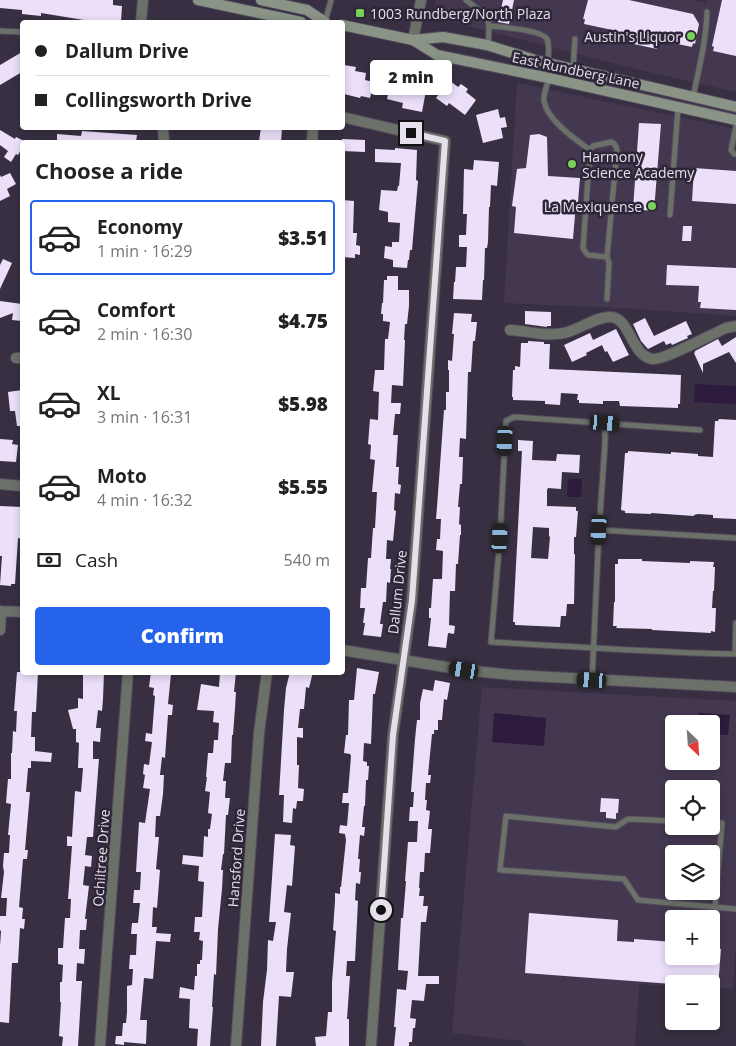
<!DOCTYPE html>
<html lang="en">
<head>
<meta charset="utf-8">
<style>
	body { margin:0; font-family:"Open Sans",sans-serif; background:#f2f2f2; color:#222; height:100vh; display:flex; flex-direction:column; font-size:19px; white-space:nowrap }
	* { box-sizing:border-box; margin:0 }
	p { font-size:16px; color:#767676 }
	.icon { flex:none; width:28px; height:28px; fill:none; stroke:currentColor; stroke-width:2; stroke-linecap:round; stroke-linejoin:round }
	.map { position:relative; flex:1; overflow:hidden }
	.side { position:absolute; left:20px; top:140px; width:325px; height:535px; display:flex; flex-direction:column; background:#fff; border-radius:5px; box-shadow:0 2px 8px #0003 }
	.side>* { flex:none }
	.hud { position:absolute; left:20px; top:20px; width:325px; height:110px; border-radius:5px; box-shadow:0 2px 8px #0003; display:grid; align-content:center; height:110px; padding:0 15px; background:#fff }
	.needle { width:32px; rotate:155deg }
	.controls { position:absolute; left:665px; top:715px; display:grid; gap:10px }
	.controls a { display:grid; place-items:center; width:55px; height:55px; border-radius:5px; background:#fff; box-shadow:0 2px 8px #0003; font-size:25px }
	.end { position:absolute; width:22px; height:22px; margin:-11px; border:6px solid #e4dfeb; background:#111; box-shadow:0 0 0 2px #111 }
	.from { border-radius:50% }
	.bubble { position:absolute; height:35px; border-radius:5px; background:#fff; box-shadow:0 2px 8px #0003; font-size:16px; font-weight:800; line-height:35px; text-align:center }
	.car { position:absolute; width:15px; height:30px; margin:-15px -8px; border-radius:6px; box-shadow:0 0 4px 1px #0007; background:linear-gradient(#222 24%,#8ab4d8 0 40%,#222 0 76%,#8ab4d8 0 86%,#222 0) }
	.hud b { display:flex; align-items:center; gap:18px; height:48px; font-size:19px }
	.hud b+b { border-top:1px solid #e0e0e0 }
	.hud i { width:12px; height:12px; background:#222 }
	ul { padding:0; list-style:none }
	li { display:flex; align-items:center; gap:15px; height:75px; margin:0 10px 8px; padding:0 5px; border:2px solid transparent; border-radius:5px }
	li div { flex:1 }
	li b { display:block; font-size:19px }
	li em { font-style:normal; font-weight:800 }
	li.current { border-color:#2563eb }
	li>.icon { width:45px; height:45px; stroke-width:1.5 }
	h2 { padding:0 15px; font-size:22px; line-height:60px }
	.pay { display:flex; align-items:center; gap:12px; height:55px; padding:0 15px; font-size:19px }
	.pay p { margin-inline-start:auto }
	.action { display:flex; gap:10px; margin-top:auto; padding:10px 15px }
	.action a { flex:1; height:58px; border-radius:5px; background:#2563eb; color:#fff; font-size:20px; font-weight:800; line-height:58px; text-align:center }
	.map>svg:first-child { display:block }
	.built { fill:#433850; fill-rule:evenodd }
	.water { fill:#2c1b3d }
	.building { fill:#ebdffa; fill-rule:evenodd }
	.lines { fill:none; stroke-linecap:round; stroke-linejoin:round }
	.service-casing { stroke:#544c5d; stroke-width:7 }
	.minor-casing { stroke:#544c5d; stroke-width:12 }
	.secondary-casing { stroke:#544c5d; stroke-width:12 }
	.service { stroke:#6b7169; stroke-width:5 }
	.minor { stroke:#6b7169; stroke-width:10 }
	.secondary { stroke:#899386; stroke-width:10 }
	.route { stroke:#e4dfeb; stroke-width:6 }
	.poi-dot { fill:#78d158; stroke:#2e2638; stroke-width:2 }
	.labels { text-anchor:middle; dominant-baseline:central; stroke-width:5; stroke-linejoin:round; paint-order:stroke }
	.poi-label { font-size:14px; fill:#e4dfeb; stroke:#2e2638; text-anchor:start }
	.street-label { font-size:14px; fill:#e4dfeb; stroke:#2e2638 }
</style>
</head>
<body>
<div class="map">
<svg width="736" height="1046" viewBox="0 0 736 1046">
	<rect width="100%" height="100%" fill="#383042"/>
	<path class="built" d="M436,0H691L706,3L707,0H736V92L644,71L432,17Z
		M517,83L736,129V316L621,308L504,303Z
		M482,687L736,701V943L733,989L711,988V984H674V986L639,984L635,1046H526L522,1041L452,1033ZM674,724H711V761H674ZM674,789H711V826H674ZM674,854H711V891H674ZM674,919H711V956H674Z"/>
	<path class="water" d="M695,384L736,386V404L694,402Z
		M568,479H582L581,497H567Z
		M494,713L546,718L544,746L492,742Z
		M699,713L730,715L728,735L711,734V724H698Z"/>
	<path class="building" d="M0,0H113V5L122,6L121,22H96L41,13V16L22,14V10L0,8Z
		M503,0H514L509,24L498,22Z
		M588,0H629L693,14L699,24L695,44L693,43L692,47L658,40L657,49L615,40L617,31L584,24L585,19H583Z
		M722,0H736V56L713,51L714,47L712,46Z
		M22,52V72L0,85V65Z
		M344,65L356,67L355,71L366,73L365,80L374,82L370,98L361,96L360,98L344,94V93L342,92V70Z
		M404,80L427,85L422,112L402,108L403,103L387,99L390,85L403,87Z
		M449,80L458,87L461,84L468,89L466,92L476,100L465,115L449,103L447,106L436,98Z
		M498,109L500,118L505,117L507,127L501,128L503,138L483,143L476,115Z
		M639,123L661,124L654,211L633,209Z
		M261,128H282L281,142L259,141Z
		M0,130L15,139L16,137L26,142H22V148L18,155L16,154L11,162L4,157L8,151L0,145Z
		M82,131L137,135L136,142H57V134L81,136Z
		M539,134L547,137L548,176L580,178L578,202L576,203L573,239L514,233L516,207L512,206L517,169L526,168L530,135Z
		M342,139L365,140V152L342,151Z
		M395,148L417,150L416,180L418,181L413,238L412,250H410L409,260H408L407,268L393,267V260L384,258L385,246L392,247V242H399L400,223L388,222V212L379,210L381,190L397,191L398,186H399L401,163L375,162V149L395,150Z
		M474,160L499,162L497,186L491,185L490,207H489L488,242L487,248H485L484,280H483L482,300L453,299L454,282H455L456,267H466L467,247H459V235H466L467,214H463L464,169L473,170Z
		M694,168L736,171V204L692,201Z
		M10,173L16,184L7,189L10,196L0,201V175L1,177Z
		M342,200L354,201L353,233H357L356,245L360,246V255L355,254V258L342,257Z
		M683,226H692L691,241H682Z
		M3,259L12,263L0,289V265Z
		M667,265L736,268V310L700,308L701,302H698L699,286L666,285Z
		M387,276H398V290H409V306L407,324H405L404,340H405L403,386L392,385L391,403H401L400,414H395L393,435H398L396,467H399L398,484L401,485L400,494L395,493L394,510L396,511L393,541L387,540L386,559H391L390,569H391L390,583L387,582L386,602H383L380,624H383L381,637L363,635L365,623H363L365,608H360L361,588H366L368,558H371L373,528H375L377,492H372L375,460L370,459L371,445L368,444L370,419L378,420L379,392L373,391L375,370H384L385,339H388L390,322L383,321V314H381L382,303H383L384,280H387Z
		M0,301L22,304V321L12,320L13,313L0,318Z
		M525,311L551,312V326H547V327L525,324Z
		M454,313L472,314L471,322H477L475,341H473L471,372H468L466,439L460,438L459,457H463L462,484H460L458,507H460L459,524L461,525V535H460L458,564H456L455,591H450L449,625L455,626L454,634L448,633L446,648L428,646L431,618H429V608H431L433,579H442L443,551L436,550L437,539H440L441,519H436L437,507L444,410H446V392H449V370H448V360L452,361L454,334H452Z
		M645,318L654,336L686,321L692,334L687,336L688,338L672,345L671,343L666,345L664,341L648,349L641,341L633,324Z
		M616,329L629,355L613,362L607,351L605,352L602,345L586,353L587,355L572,362L564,345L590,333L593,340Z
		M736,337V363L729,352L703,364V373L694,353L695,352V351L718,339L722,346Z
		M528,341L544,342V344H550L549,369L681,375L680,404H678V408L620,406L619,401H603V404L579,403V400H577L578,394L561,393L560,405L545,404V401L513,400V397H512L513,370H515V366L520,367L521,343H528Z
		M22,390V426H17L15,411H10L8,392Z
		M719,419L736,420V519L713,518V515L698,514L694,515V516L651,513V514L625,513V511L621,510L625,453H628V451L671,454V452L698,454V456L713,457L715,421H718Z
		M0,439L13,440L12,444L18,445L16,462L0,461Z
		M518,440L533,441L532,460L556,461L557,454L580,455L579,473L562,472L561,489L548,488L547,490V506L576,507V511H578L576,537H574V554H575L574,604H567L566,616H561L560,627L515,625V622H513L522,451H518ZM533,527L549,528V536L550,537L548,559L531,558Z
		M0,506L22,507V539L18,538L15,584H11V586L0,585L2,556H0Z
		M618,559H642V561L690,563V561L714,562L713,567H715L714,591H713L712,608H716L715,632L711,631V633L652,630V629L616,628L617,626H613L614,602H615V564H618Z
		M357,668L379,672L375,694H373L371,744L364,743L363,761L367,762V766H369L368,780H366L365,806H364L362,827H365L364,836L360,835L358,859H360L359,872H361L360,884L356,883L355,900L358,901L355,961H347L346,976H350L347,1019H349V1046H316L315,1037L326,1036L328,1012H332V982L336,931L333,930L335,901V893L340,894V887H341L346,840L345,834L339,833L340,825L347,826L349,803H342L343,793H348L351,756L350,754L344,753L346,735H348L349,700H354Z
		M17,672H38L36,712H32L31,737H35V751L52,753L51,762L31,761V768H28L26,792H30L25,850H28L27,859H23L19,907L23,908L22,919H25L24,929L20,928L18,963H12L9,1023L0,1022V946L1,931L0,930V916H6L7,898H1L4,872L3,866L4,853H9L10,835H8L11,804L6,803L8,779H11V753H12L13,731L16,732L17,711H14Z
		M83,672H104L103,699L102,711L98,710L96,728H101L100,742L93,741V759H99L93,837H87L85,855L92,856L91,867L85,866L83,885L89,886L85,919H87L86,930H80L79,949H85L84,964L77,963L76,981H82L78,1046H62L63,1037L59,1036L61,1002H60V982H62L63,965L58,964V948H63L65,918H70L71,899H68L72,846H67V836L72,837L75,791L81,792L83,768H78L79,743L76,742V729H73L68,710L78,708V698L83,699Z
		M151,672L171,674L168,704L173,705L172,715H168L165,758L162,757L160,775H164L163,794L160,816H156L155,837H159L156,869L160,870L157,908L153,907L152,927H157L156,933L171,934L170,942L156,941L153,979L144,978L140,1020H147L146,1044L124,1042V1045L115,1044L116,1036H122L123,1023H126L127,1012V986L132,985L133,969H129L130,955H136L137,934H131L132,923H138L140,903H133L134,890H140L141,872H136L139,822L145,823L150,789L143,788L145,775L143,774L144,764L149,765L152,742L145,741L146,733L152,734L155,696L153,695L154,688L149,687Z
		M220,672H236L234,692H236L235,708L233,735H232L231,763H225L223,781H226L225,798H230L228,815H226L224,854H223L221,870H223L222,889L218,929L216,975L214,974L212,1007H213L210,1046H197L198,1029L189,1028L190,999L179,998L180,987L194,990L195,976H197V964H200V960H202L203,941L199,940L200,932H194L195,917H202L204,882L198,881L199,866L182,864L183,855L203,857L204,836L208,837V829H210L212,814L208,813L210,792L205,791L207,777H206L208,753H213L214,740H218L219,723L213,722L214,711L197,710L201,684L219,687Z
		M290,672H313L309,688L306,687L304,709H300L298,728H303V738L297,737V765H299L298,788L304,789L303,801H297L296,809L293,808L292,823L283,822L284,795H279L284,710L286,688Z
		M435,680L450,683L447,700L444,699L442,720H438V730H434V734H432L428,775H431L430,783H426L425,800H427L426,810L430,811L428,829H432L430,853H425L424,872H420L419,888H420L419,896H424L423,906H428L426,922H421L418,976H439V984H426L424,1001L412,1000L410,1018L416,1019L415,1028H413L412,1042H409V1046H394L396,1027H394L397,989L406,990L408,971L398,970L401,918H403L406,881H405L408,842H417L418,821H409L410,807H413L414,792H411L415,739L417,720H420V703L423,689L433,691Z
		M601,798L619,799L618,813H616V819L606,818V812H600Z
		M275,834L291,835L290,845L295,846L292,886L287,885L284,912L291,913L287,949L286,972H294L291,997L279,996L276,1046H261L263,1002L267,970L268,940L273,941L276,922H269Z
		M529,913L618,920L617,941L634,942V939L674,942V956H711V948L721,949L717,1002H711V984H672L525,973Z"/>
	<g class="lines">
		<defs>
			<path id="service" d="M466,0C489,18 491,14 488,45
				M325,22L331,0
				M490,26C500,27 542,30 547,39C550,46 548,56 548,63
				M0,31L22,32
				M573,69L575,39
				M549,78C547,86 543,94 544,101C547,120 575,139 590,150L593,146L611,142C615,143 616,146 617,150L607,257L609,263L607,299
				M693,97C699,69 706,41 707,12
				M736,126L731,150L734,154H736
				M590,150L583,248L586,253L588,255L607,257
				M670,215L678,108
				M700,430L514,417L506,421L500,538L491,642C573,646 654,653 735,654L736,623
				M599,530L736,538
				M592,680L599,530L605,443V423
				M674,821L628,819L616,827L506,816L500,870L624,879L638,900L736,909
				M711,823H722L715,907"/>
			<path id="minor" d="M141,22L143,0
				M413,40L421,0
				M342,117L445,141L412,600L393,735L371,1046
				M163,128L164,142
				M312,142L313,128
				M510,330C528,331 546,337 564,333C579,330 596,316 611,317C630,318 631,355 652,359C663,361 712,334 726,328L736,326
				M16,358H22
				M0,484L22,486
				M0,611L22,612
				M0,630L1,611
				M342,650L464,670L513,675L736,687
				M100,1046L128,672
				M236,1046L259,733L267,672"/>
			<path id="secondary" d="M198,0L301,22
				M261,0L307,10L325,22
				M342,25L413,40L443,37L487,45L535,60L736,107
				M413,40L437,55L549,78L736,120"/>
		</defs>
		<use href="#service" class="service-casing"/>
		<use href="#minor" class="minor-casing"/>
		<use href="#secondary" class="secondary-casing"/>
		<use href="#service" class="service"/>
		<use href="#minor" class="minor"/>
		<use href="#secondary" class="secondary"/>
	</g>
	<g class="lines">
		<path class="route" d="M381,910L393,735L412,600L445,141L411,133"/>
	</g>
	<g class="poi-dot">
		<rect x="355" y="8" width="10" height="10" rx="2.5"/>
		<circle cx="691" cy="36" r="5"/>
		<circle cx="572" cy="164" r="5"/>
		<circle cx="652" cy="206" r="5"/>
	</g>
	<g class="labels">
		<g class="poi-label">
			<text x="370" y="13">1003 Rundberg/North Plaza</text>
			<text x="681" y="36" text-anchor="end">Austin's Liquor</text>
			<text x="582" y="156">Harmony<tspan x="582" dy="16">Science Academy</tspan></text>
			<text x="642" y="206" text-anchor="end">La Mexiquense</text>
		</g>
		<g class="street-label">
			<text transform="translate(576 70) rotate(12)">East Rundberg Lane</text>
			<text transform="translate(397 592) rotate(-84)">Dallum Drive</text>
			<text transform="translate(101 858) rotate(-86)">Ochiltree Drive</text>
			<text transform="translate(236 858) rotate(-86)">Hansford Drive</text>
		</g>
	</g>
</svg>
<div class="controls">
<a><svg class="needle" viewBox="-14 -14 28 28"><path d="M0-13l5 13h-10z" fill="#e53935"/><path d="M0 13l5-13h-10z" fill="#767676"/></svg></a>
<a><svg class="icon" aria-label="locate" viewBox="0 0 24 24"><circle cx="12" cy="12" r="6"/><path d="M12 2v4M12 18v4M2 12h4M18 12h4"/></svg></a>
<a><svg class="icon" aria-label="layers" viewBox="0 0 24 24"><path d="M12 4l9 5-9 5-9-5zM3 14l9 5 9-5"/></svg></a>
<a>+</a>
<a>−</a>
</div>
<i class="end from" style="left:381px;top:910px"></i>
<i class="end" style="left:411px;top:133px"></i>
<div class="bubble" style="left:370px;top:60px;width:82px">2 min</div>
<i class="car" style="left:605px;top:423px;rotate:94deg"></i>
<i class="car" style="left:505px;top:441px;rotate:183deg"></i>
<i class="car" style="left:599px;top:530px;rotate:183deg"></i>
<i class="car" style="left:500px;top:538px;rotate:3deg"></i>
<i class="car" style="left:464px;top:670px;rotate:279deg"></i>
<i class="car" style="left:592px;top:680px;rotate:273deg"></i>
<div class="hud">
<b><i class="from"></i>Dallum Drive</b>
<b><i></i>Collingsworth Drive</b>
</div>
<section class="side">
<h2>Choose a ride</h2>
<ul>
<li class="current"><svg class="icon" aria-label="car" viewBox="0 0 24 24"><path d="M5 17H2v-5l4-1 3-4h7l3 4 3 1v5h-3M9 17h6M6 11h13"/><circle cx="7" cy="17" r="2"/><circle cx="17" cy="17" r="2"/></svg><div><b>Economy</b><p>1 min · 16:29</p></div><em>$3.51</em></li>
<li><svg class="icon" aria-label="car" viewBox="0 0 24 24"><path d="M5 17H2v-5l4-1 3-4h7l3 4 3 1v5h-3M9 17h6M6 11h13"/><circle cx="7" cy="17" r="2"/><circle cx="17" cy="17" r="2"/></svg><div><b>Comfort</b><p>2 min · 16:30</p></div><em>$4.75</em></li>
<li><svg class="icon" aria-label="car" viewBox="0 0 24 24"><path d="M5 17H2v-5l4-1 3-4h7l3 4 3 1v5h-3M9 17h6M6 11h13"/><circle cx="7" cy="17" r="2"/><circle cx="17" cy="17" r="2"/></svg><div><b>XL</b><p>3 min · 16:31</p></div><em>$5.98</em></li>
<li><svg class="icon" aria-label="car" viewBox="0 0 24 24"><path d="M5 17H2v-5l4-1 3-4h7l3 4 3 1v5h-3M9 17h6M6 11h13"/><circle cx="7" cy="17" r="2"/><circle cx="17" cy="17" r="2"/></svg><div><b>Moto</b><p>4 min · 16:32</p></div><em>$5.55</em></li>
</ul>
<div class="pay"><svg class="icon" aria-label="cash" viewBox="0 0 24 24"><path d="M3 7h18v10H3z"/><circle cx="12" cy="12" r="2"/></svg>Cash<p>540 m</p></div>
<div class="action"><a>Confirm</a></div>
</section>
</div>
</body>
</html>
